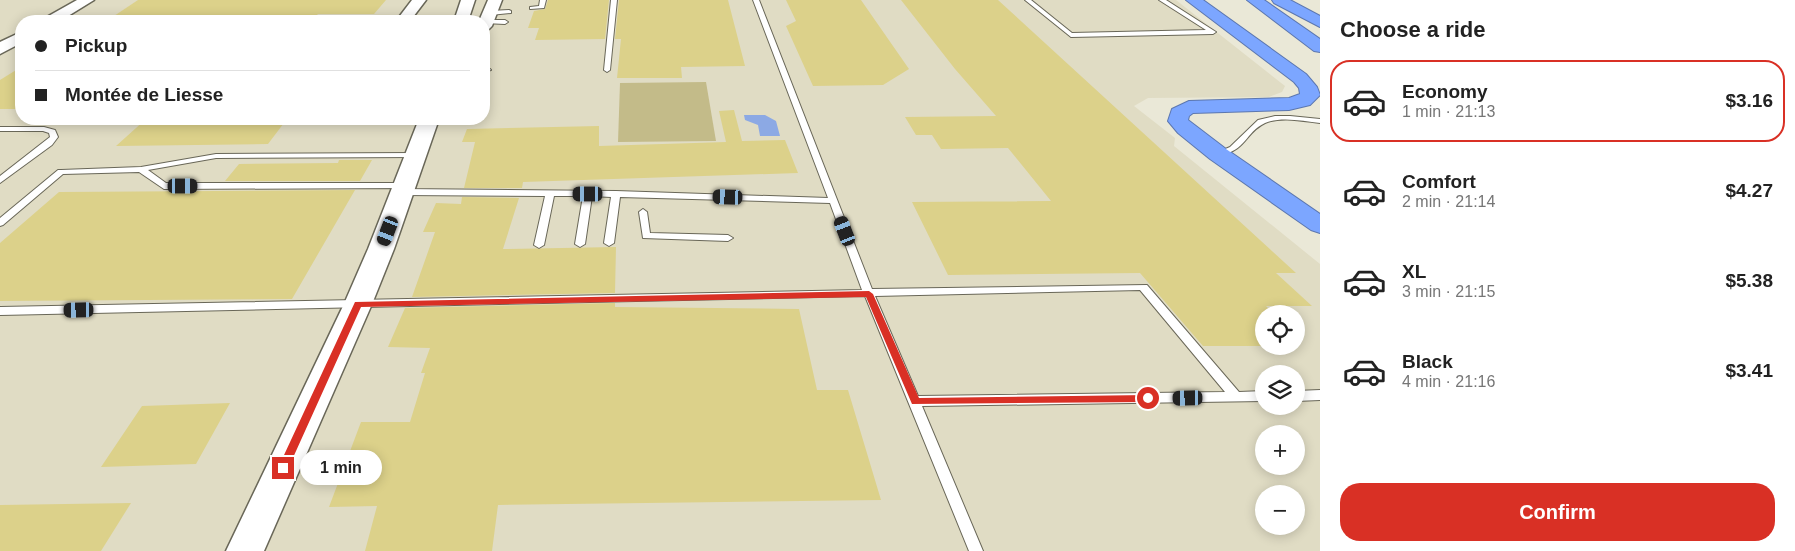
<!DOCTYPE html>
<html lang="en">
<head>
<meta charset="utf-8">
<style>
	body { margin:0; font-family:Helvetica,sans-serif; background:#f2f2f2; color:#222; height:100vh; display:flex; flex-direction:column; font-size:19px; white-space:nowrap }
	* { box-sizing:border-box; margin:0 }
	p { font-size:16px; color:#767676 }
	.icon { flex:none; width:28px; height:28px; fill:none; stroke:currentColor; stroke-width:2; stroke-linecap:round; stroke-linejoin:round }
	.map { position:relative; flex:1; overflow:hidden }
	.side { display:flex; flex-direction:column; background:#fff; width:475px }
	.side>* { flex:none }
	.banner { position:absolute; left:15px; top:15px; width:475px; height:110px; border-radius:20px; box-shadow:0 2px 12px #0003; display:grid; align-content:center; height:110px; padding:0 20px; background:#fff }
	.fabs { position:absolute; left:1255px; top:305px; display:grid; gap:10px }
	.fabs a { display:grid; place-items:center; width:50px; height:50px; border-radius:50%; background:#fff; box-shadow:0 2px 12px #0003; font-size:25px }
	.end { position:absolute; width:22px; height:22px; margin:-11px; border:6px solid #d93025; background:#fff; box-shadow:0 0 0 2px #fff }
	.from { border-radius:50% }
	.bubble { position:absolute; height:35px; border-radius:18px; background:#fff; box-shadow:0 2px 12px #0003; font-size:16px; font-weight:600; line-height:35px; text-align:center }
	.car { position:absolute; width:15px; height:30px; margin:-15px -8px; border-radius:6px; box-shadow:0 0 4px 1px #0007; background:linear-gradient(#222 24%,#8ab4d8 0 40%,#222 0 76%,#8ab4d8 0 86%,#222 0) }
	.banner b { display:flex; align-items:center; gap:18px; height:48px; font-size:19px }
	.banner b+b { border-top:1px solid #e0e0e0 }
	.banner i { width:12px; height:12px; background:#222 }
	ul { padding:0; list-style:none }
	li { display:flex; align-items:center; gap:15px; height:82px; margin:0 10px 8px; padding:0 10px; border:2px solid transparent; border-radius:20px }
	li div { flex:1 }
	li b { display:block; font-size:19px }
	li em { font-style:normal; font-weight:600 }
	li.on { border-color:#d93025 }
	li>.icon { width:45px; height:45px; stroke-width:1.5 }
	h2 { padding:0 20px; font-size:22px; line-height:60px }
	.cta { display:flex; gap:10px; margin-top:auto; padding:10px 20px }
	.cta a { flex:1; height:58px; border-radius:20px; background:#d93025; color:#fff; font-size:20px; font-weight:600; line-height:58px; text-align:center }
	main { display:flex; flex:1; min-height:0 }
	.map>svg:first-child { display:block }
	.built { fill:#e0dcc4; fill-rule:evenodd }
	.green { fill:#c3bb89 }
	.water { fill:#8ca9e4 }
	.building { fill:#dcd18a }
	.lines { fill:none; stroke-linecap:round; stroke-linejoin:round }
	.service-casing { stroke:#696758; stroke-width:2 }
	.tertiary-casing { stroke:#696758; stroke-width:3 }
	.motorway-casing { stroke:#5c77af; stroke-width:2 }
	.service { fill:#fff; fill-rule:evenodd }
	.tertiary { fill:#fff; fill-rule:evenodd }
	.motorway { fill:#7ca6ff; fill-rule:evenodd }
	.route { fill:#d93025 }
</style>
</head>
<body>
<main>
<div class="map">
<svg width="1320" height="551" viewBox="0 0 1320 551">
	<rect width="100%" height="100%" fill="#eae8d7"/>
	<path class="built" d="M0,0H1176L1285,86L1282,92L1269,97L1148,98L1134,106L1175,138L1174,146L1320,264V551H0ZM21,21H484V119H21ZM1264,314H1296V346H1264ZM1264,374H1296V406H1264ZM1264,434H1296V466H1264ZM1264,494H1296V526H1264Z"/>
	<path class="green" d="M706,82L716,141L618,142L620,83Z"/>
	<path class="water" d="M744,115H765L776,121L780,136H760L758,125L745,120Z"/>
	<path class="building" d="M138,0H386L374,14H318L311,21H229L235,17L111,18Z
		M548,0H609L605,39L535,40L539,28H528L534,11L545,9Z
		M619,0H728L745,66L681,67L682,78H617L621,39H615Z
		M786,0H861L909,69L883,85L813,86L786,26L796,21Z
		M901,0H998L1296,273H1276L1312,306H1266L1274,314H1264V346H1203L1140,273L948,275L912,202L1051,201L1008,148L941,149L932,135H916L905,117L996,116L955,69Z
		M21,67V109H0V80Z
		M734,110L742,141L785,140L798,173L523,182L522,188H464L475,142H462L467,129L599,126V146L726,142L719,111Z
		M146,119H287L268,144L116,146Z
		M339,160H372L360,181H225L239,164L338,163Z
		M355,190L292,299L0,301V243L59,192Z
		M462,197L519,198L503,249L616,247L615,293L412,297L435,232H423L436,203L461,204Z
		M615,303V307L799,309L817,390H848L881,500L498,505L492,551H365L377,506L329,507L361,422H410L425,373H421L430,348L388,347L405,308Z
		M230,403L196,464L101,467L142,406Z
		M131,503L101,551H0V505Z"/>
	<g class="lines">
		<defs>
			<path id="service" d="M540,0H546L544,8L530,9V7L539,6Z
				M611,0H617L610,70L607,72L604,70Z
				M753,0H759L872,289L1147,285L1239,392L1264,391V401L922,406L983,551H969L865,296L0,315V307L862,290L830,203L620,197L614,243L609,246L604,243L611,197L592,196L585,244L580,247L575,244L583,196H554L544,245L539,248L534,245L545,196L402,195L398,192L402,189L616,191L828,198ZM1140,290L1225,392L918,396L875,296Z
				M1025,0H1031L1072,33L1206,30L1159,0H1166L1216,32L1213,34L1071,37Z
				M509,10L511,11V13L490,15L487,13L490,11Z
				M486,20H505L508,22L505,24L484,23V21Z
				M484,68L490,69L491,70L484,72Z
				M1275,116H1290L1320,119V123C1303,121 1281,116 1265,123C1244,133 1248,150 1218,156L1214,154L1230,147L1258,120Z
				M0,127H44L55,130L58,137L52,145L0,183V176L50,137L49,133L43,131H0Z
				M415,153L419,155L418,157L216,158L148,170L166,183H408V187L405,188L164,189L139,172L63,174L3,225L0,226V218L58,170H61L141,167L216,154Z
				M643,209L647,212L650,233L728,235L733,238L728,241L643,238L639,212Z
				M1320,390V400L1296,401V391Z"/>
			<path id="tertiary" d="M77,0H94L60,21H43L45,18Z
				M412,0H426L410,21H396Z
				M461,0H475L468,21H454Z
				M488,0H502L492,26L489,29L484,31V21H479Z
				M21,32V43L0,54V42Z
				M419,119H439L394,249L372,304L264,551H226L344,304L368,249Z"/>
			<path id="motorway" d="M1186,0H1203L1306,74L1317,87L1320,95L1310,105L1289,110L1193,113L1189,116L1188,120L1226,149L1320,214V233L1311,230L1210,159L1178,133L1168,121L1172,109L1189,101L1289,98L1300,94L1299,88L1294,82Z
				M1247,0H1264L1320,39V52L1314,51Z
				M1272,0H1290L1320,16V27L1274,3Z"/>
		</defs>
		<use href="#service" class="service-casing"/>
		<use href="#tertiary" class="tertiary-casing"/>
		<use href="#motorway" class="motorway-casing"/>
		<use href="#service" class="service"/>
		<use href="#tertiary" class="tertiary"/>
		<use href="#motorway" class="motorway"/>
	</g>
	<path class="route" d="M869,291L873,294L919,398L1148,395L1153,398L1148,402L912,404L866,297L361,307L287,471H279L278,468L355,302Z"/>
</svg>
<div class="fabs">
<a><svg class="icon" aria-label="locate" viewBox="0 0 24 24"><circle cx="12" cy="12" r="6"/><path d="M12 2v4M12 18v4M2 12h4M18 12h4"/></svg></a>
<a><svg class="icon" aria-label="layers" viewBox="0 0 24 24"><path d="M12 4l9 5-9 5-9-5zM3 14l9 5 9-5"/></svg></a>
<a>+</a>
<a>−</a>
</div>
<i class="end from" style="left:1148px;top:398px"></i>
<i class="end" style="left:283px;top:468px"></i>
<div class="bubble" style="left:300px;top:450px;width:82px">1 min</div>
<i class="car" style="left:183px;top:186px;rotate:90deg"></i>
<i class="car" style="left:588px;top:194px;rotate:270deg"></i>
<i class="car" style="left:728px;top:197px;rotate:272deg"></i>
<i class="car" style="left:388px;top:231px;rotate:201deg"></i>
<i class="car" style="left:845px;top:231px;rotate:339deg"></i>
<i class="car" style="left:79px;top:310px;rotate:269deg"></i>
<i class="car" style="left:1188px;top:398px;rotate:269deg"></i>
<div class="banner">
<b><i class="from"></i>Pickup</b>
<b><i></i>Montée de Liesse</b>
</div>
</div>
<section class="side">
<h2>Choose a ride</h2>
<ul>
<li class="on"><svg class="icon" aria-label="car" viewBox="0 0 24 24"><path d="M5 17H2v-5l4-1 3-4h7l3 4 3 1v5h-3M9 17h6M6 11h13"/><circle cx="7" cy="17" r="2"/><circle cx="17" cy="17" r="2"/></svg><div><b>Economy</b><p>1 min · 21:13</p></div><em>$3.16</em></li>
<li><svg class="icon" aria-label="car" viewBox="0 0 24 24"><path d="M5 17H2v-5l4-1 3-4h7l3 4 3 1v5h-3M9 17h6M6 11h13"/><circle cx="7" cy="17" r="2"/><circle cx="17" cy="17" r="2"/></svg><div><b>Comfort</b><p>2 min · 21:14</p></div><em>$4.27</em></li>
<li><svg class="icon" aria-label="car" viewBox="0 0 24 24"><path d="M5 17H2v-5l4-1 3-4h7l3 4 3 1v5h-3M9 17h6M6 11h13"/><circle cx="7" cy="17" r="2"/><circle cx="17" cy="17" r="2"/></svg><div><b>XL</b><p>3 min · 21:15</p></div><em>$5.38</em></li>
<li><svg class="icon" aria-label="car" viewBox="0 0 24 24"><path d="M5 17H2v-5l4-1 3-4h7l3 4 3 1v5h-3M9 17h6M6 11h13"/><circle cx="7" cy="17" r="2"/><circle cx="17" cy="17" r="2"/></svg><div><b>Black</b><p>4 min · 21:16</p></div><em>$3.41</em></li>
</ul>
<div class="cta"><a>Confirm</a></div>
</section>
</main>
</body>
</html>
